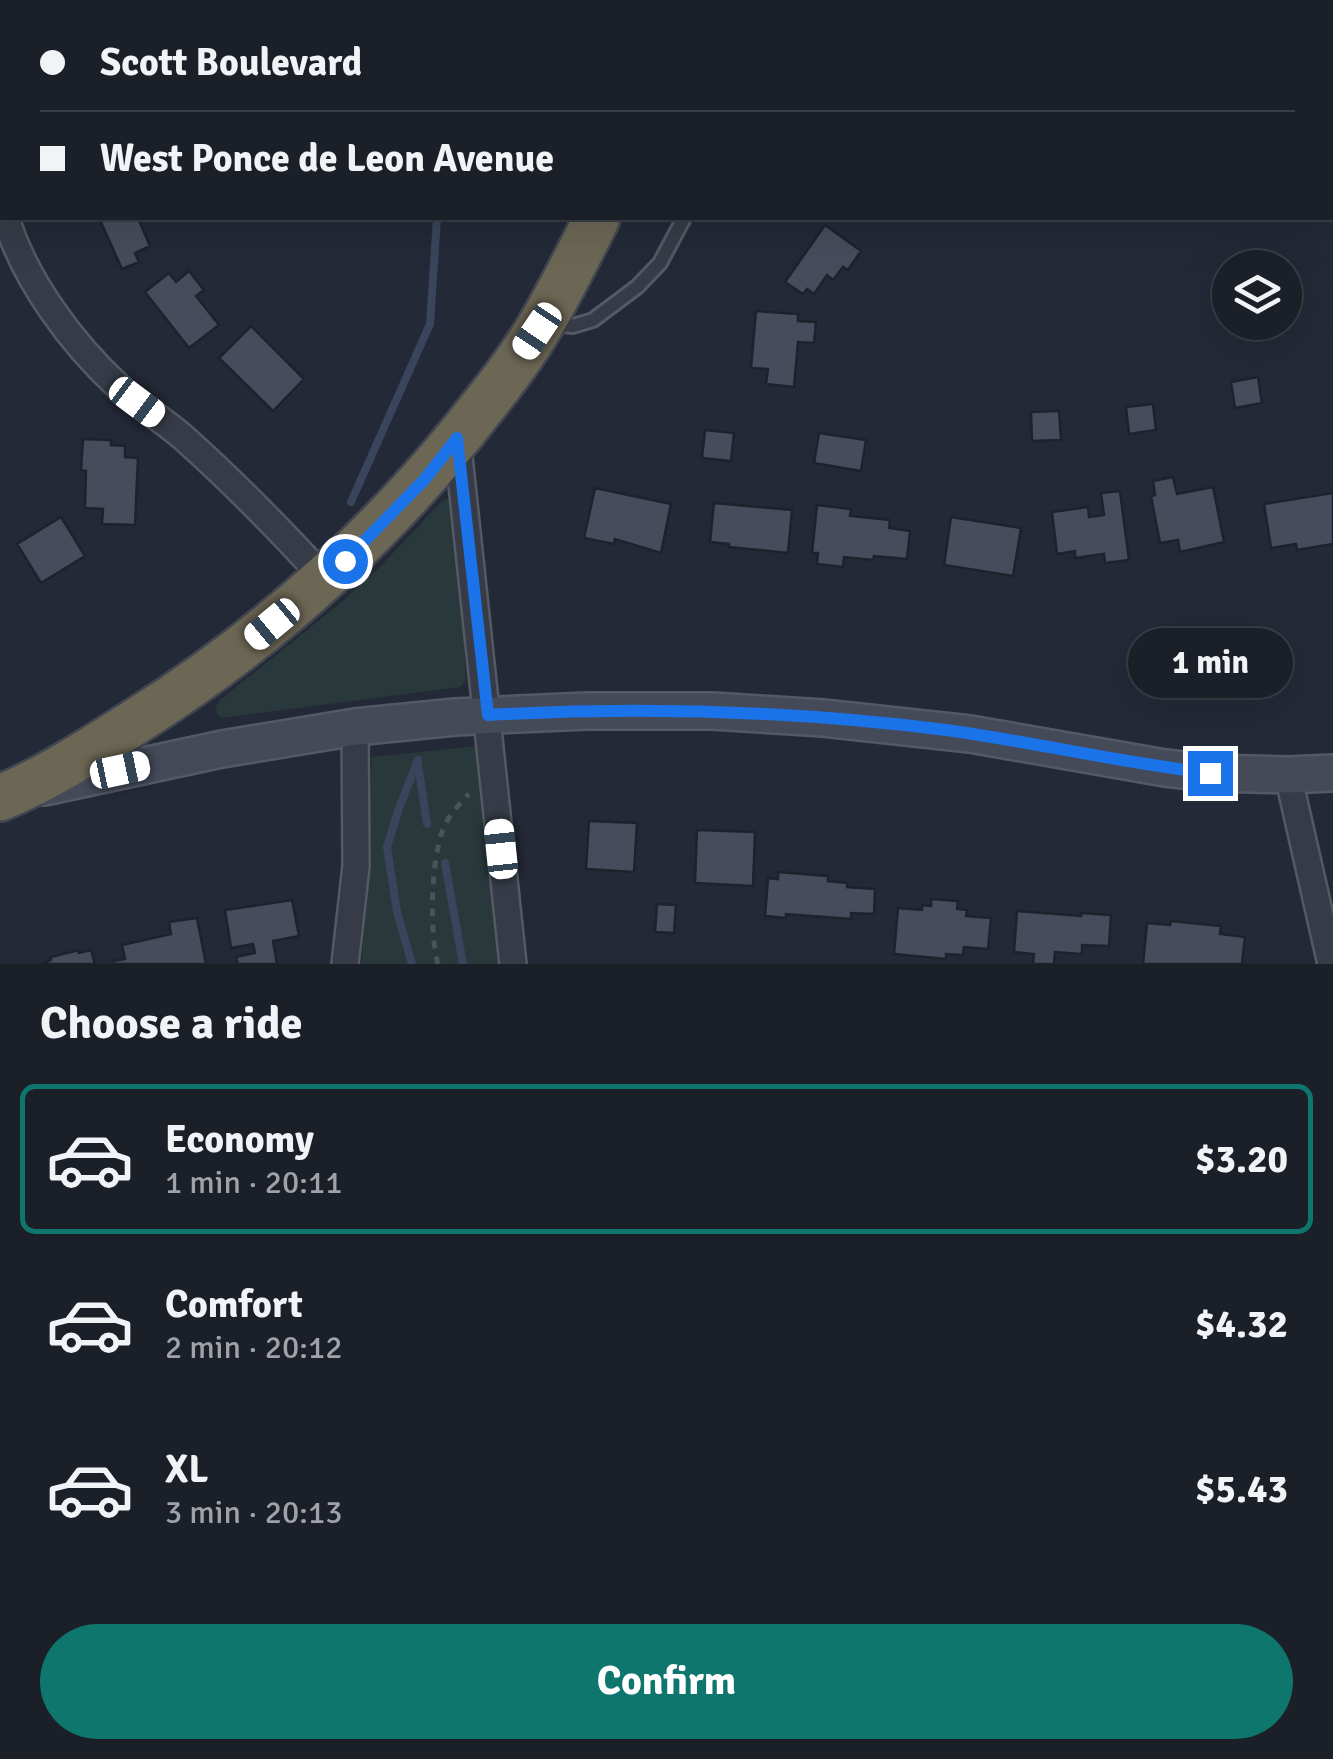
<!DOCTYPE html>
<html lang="en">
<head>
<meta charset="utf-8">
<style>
	body { margin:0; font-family:Signika,sans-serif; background:#232730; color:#f1f3f6; height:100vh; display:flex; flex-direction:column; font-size:38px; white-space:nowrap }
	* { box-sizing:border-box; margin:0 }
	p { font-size:32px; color:#9fa2a8 }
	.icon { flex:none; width:55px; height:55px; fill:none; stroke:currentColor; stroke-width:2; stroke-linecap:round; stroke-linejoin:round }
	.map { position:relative; height:964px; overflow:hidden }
	.side { display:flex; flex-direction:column; background:#1a1f28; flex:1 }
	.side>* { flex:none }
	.guide { position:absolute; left:0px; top:0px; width:1335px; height:220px; box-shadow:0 10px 40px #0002,0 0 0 2px #383d45; display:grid; align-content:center; height:220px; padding:0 40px; background:#1a1f28 }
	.controls { position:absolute; left:1212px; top:250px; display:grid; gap:20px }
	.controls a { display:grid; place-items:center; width:90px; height:90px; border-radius:50%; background:#1a1f28; box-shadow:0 10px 40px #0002,0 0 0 2px #383d45; font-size:50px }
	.end { position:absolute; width:45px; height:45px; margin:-22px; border:12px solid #1a73e8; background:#fff; box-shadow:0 0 0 5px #fff }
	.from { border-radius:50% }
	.bubble { position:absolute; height:70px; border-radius:35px; background:#1a1f28; box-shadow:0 10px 40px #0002,0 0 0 2px #383d45; font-size:32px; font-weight:800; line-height:70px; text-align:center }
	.car { position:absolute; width:30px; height:60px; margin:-30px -15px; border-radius:12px; box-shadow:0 0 8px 2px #0007; background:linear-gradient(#fff 24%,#345 0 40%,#fff 0 76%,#345 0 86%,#fff 0) }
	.guide b { display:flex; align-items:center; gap:35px; height:95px; font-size:38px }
	.guide b+b { border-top:2px solid #383d45 }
	.guide i { width:25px; height:25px; background:#f1f3f6 }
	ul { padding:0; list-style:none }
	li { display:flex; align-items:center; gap:30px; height:150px; margin:0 20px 15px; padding:0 20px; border:5px solid transparent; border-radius:15px }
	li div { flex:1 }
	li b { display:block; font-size:38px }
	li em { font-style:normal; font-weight:800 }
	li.active { border-color:#0f766e }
	li>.icon { width:90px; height:90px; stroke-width:1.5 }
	h2 { padding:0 40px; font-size:45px; line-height:120px }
	.cta { display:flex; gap:20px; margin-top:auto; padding:20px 40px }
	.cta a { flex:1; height:115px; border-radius:60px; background:#0f766e; color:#fff; font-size:40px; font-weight:800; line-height:115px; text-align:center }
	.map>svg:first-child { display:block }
	.green { fill:#29393b }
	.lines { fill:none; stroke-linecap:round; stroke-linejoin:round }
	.stream { stroke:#3a445d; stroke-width:8 }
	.building { fill:#474c5c; stroke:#1e222d; stroke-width:2.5 }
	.lane-casing { stroke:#545964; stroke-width:18 }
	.street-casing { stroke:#545964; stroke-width:30 }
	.secondary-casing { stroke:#545964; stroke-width:40 }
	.highway-casing { stroke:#414651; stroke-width:50 }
	.path { stroke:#475459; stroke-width:5; stroke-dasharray:8 8; stroke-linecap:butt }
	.lane { stroke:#363b47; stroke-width:12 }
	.street { stroke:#363b47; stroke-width:25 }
	.secondary { stroke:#454a59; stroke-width:35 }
	.highway { stroke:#6c6654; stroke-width:45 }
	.route { stroke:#1a73e8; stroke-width:12 }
</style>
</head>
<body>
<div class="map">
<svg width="1333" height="964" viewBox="0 0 1333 964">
	<rect width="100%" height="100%" fill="#232936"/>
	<path class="green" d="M448,498L456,501L466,680L460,687L222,718L217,714L216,706L220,700L343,601L379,568L440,503Z
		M478,746L506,964H362L372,757Z"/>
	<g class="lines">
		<path class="stream" d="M387,2V0
			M351,502L430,324L437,218
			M418,764L427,824
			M445,863L463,964
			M412,964L397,912L387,847L399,808L418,760"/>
	</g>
	<path class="building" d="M901,0H993L992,2H901Z
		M99,218H138L150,246L135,253L139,262L122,269Z
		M825,225L861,251L848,270L843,267L833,280L827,275L814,294L807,289L803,294L785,282Z
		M189,271L204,290L196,296L219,325L189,348L145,292L169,273L176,282Z
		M756,311L798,314V321L816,322L814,343L798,342L794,387L766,384L768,369L751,368Z
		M251,326L304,379L273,411L219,358Z
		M1258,377L1262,403L1235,408L1231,382Z
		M1153,404L1156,430L1129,434L1126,407Z
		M1059,411L1061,440L1032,441L1031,412Z
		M705,430L734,433L731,461L702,458Z
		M819,433L866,440L861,471L814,463Z
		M83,439L111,440V445L125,446V457L138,458L135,525L102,524L103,509L85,508L86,471L81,470Z
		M1173,477L1177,494L1213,487L1224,542L1180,552L1178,540L1160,543L1151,496L1155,495L1153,481Z
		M595,488L671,504L661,553L615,539L614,544L584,538Z
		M1120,491L1129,560L1105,563L1104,554L1075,558V551L1057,554L1052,512L1088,507L1089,517L1104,515L1101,493Z
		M1333,493V544L1297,550L1296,544L1271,548L1264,504Z
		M714,503L792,510L788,553L729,547V544L710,542Z
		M817,505L851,509L850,516L890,520L889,528L910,531L907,559L874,556L873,560L844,557L843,567L817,564L818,553H812Z
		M61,517L85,556L41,583L17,544Z
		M951,517L1021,528L1013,576L944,565Z
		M589,821L637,823L634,872L586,869Z
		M697,830L755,832L753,886L695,883Z
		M778,872L828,876V881L847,883V887L875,889L874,914L851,913V919L786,914V918L765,916L768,878L778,879Z
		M931,899L958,901L957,909L967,910L966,916L991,918L988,949L964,947L963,955L946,954V959L894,954L898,908L922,910V905L931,906Z
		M292,900L299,936L273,941L277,964H238L236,957L255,953L253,944L231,948L225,910Z
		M657,904L676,905L674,933L655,932Z
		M1017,911L1081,916V913L1111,915L1109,946L1082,945V954L1055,952L1054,964H1033L1034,954L1014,952Z
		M197,918L206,964H113V961L125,959L122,945L171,934L169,922Z
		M1171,921L1221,926L1220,934L1245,937L1242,964H1143L1147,923L1170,925Z
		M79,950V953L91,950L95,964H41L51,960V957Z"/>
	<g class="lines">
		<defs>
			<path id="lane" d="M761,2L762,0
				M551,324L573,326L593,320L637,287L660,263L684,218"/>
			<path id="street" d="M6,218C24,279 72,344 119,387C139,406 164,420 185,439C234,483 281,531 325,579
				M457,438L513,964
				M1288,775L1331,964
				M345,964L356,866L355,727"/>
			<path id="secondary" d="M45,787L222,749L355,727L455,717L587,711H713L823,718L970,734L1165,768L1210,773L1288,775L1333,773"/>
			<path id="highway" d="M679,2L680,0
				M0,798C49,778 94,748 138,720C263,641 372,544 465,429C490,397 516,366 537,331C559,295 578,256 597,218"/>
		</defs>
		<use href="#lane" class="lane-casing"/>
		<use href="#street" class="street-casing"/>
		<use href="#secondary" class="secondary-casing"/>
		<use href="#highway" class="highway-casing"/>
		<path class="path" d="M438,964C429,930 431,866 442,832C446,819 459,804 469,794"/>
		<use href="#lane" class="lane"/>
		<use href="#street" class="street"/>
		<use href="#secondary" class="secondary"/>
		<use href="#highway" class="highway"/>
	</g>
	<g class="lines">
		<path class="route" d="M345,561L425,479L457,438L488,715C641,706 794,711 946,730C1034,742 1121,763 1210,773"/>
	</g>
</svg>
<div class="controls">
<a><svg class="icon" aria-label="layers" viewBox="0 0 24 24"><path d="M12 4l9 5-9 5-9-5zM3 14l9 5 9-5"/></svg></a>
</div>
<i class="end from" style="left:345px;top:561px"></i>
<i class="end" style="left:1210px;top:773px"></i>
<div class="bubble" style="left:1128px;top:628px;width:165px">1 min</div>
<i class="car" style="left:537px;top:331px;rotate:214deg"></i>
<i class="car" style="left:137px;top:402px;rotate:127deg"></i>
<i class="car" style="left:272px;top:624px;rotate:230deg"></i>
<i class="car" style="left:120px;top:770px;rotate:78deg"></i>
<i class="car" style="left:501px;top:849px;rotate:354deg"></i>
<div class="guide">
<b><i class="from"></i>Scott Boulevard</b>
<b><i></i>West Ponce de Leon Avenue</b>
</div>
</div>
<section class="side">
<h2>Choose a ride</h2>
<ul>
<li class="active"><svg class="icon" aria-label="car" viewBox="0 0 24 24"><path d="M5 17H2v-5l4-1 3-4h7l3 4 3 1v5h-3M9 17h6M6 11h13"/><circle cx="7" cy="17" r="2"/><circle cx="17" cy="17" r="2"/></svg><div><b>Economy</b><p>1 min · 20:11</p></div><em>$3.20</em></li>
<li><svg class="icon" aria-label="car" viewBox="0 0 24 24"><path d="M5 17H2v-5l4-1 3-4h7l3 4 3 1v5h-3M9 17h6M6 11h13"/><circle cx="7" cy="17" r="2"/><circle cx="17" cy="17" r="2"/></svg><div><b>Comfort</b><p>2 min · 20:12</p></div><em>$4.32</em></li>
<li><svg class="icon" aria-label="car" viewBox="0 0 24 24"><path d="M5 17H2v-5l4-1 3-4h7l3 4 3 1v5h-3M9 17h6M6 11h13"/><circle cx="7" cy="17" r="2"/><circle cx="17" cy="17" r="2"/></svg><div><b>XL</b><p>3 min · 20:13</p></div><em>$5.43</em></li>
</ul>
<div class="cta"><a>Confirm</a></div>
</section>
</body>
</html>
